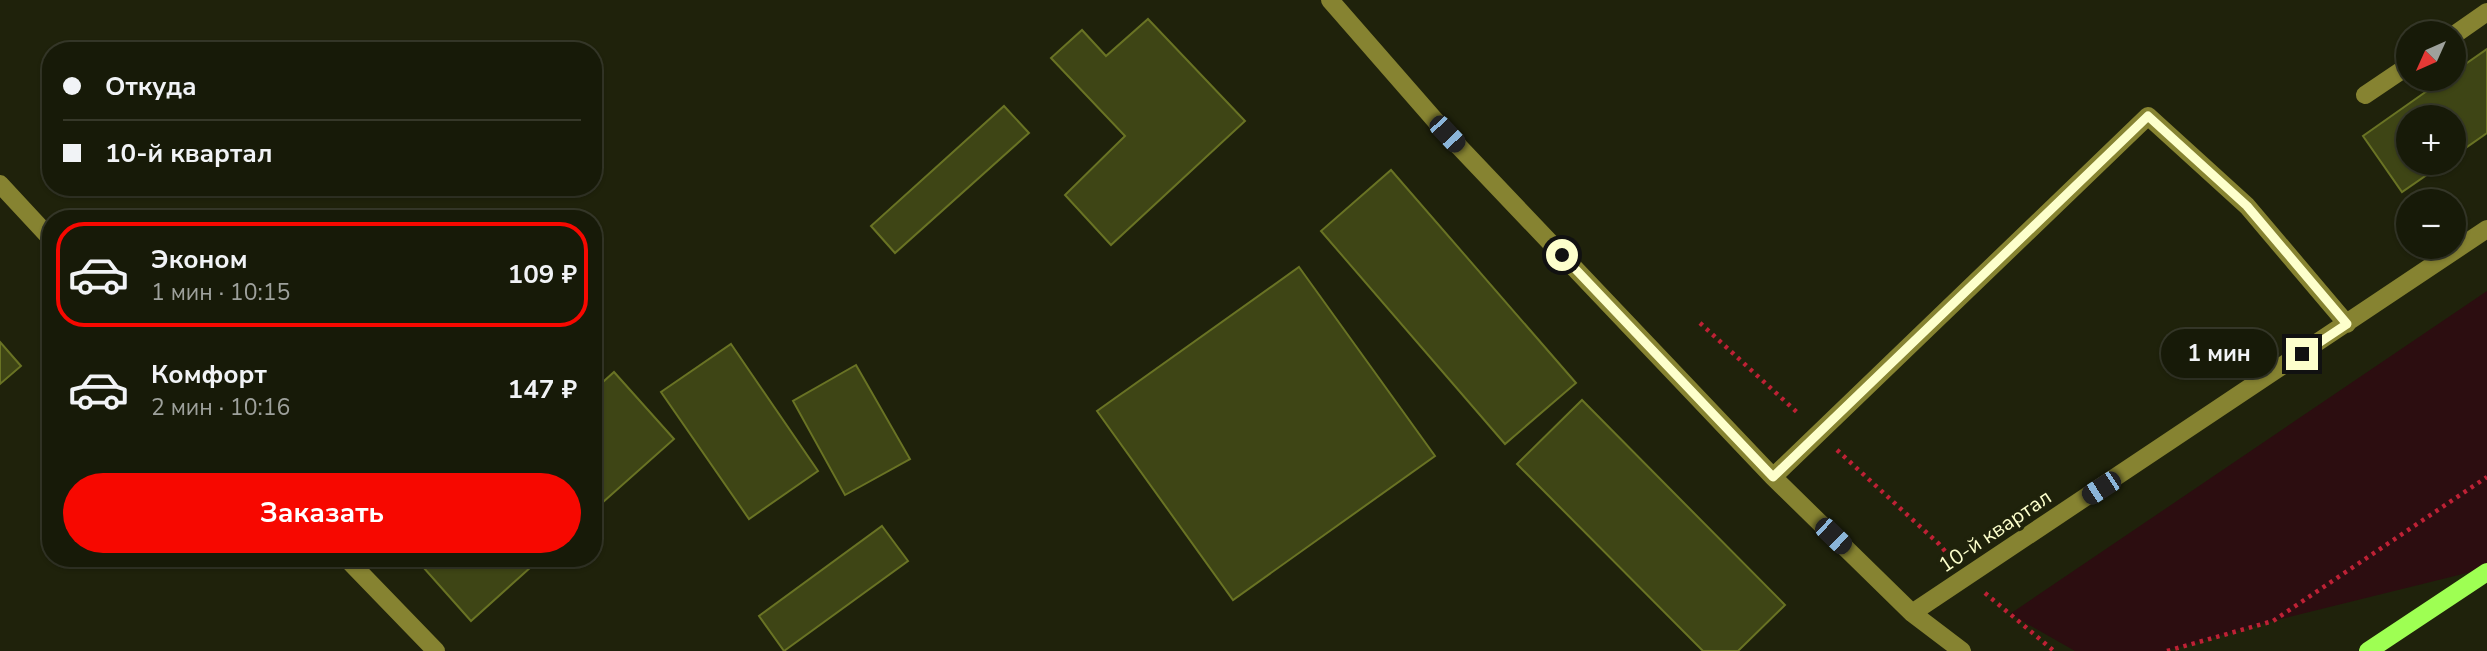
<!DOCTYPE html>
<html lang="ru">
<head>
<meta charset="utf-8">
<style>
	body { margin:0; font-family:"Nunito Sans",sans-serif; background:#202312; color:#f1f3f6; height:100vh; display:flex; flex-direction:column; font-size:26px; white-space:nowrap }
	* { box-sizing:border-box; margin:0 }
	p { font-size:23px; color:#9ea19c }
	.icon { flex:none; width:38px; height:38px; fill:none; stroke:currentColor; stroke-width:2; stroke-linecap:round; stroke-linejoin:round }
	.map { position:relative; flex:1; overflow:hidden }
	.drawer { position:absolute; left:42px; top:210px; width:560px; height:357px; display:flex; flex-direction:column; background:#171a08; border-radius:28px; box-shadow:0 2px 5px #0004,0 0 0 2px #363829 }
	.drawer>* { flex:none }
	.top-card { position:absolute; left:42px; top:42px; width:560px; height:154px; border-radius:28px; box-shadow:0 2px 5px #0004,0 0 0 2px #363829; display:grid; align-content:center; height:154px; padding:0 21px; background:#171a08 }
	.needle { width:46px; rotate:225deg }
	.controls { position:absolute; left:2396px; top:21px; display:grid; gap:14px }
	.controls a { display:grid; place-items:center; width:70px; height:70px; border-radius:50%; background:#171a08; box-shadow:0 2px 5px #0004,0 0 0 2px #363829; font-size:35px }
	.end { position:absolute; width:32px; height:32px; margin:-16px; border:9px solid #fdffcc; background:#111; box-shadow:0 0 0 4px #111 }
	.from { border-radius:50% }
	.bubble { position:absolute; height:49px; border-radius:24px; background:#171a08; box-shadow:0 2px 5px #0004,0 0 0 2px #363829; font-size:23px; font-weight:700; line-height:49px; text-align:center }
	.car { position:absolute; width:21px; height:42px; margin:-21px -10px; border-radius:9px; box-shadow:0 0 5px 2px #0007; background:linear-gradient(#222 24%,#8ab4d8 0 40%,#222 0 76%,#8ab4d8 0 86%,#222 0) }
	.top-card b { display:flex; align-items:center; gap:24px; height:66px; font-size:26px }
	.top-card b+b { border-top:2px solid #363829 }
	.top-card i { width:18px; height:18px; background:#f1f3f6 }
	ul { padding:12px 0 0; list-style:none }
	li { display:flex; align-items:center; gap:21px; height:105px; margin:0 14px 10px; padding:0 7px; border:4px solid transparent; border-radius:28px }
	li div { flex:1 }
	li b { display:block; font-size:26px }
	li em { font-style:normal; font-weight:700 }
	li.active { border-color:#f70800 }
	li>.icon { width:63px; height:63px; stroke-width:1.5 }
	.cta { display:flex; gap:14px; margin-top:auto; padding:14px 21px }
	.cta a { flex:1; height:80px; border-radius:42px; background:#f70800; color:#fff; font-size:28px; font-weight:700; line-height:80px; text-align:center }
	.map>svg:first-child { display:block }
	.green { fill:#2c0d10 }
	.building { fill:#3e4515; stroke:#697324; stroke-width:2 }
	.lines { fill:none; stroke-linecap:round; stroke-linejoin:round }
	.path { stroke:#be2135; stroke-width:4.5; stroke-dasharray:3.5 5; stroke-linecap:butt }
	.minor { stroke:#868331; stroke-width:18 }
	.major { stroke:#9eff53; stroke-width:18 }
	.route { stroke:#fdffcc; stroke-width:9 }
	.labels { text-anchor:middle; dominant-baseline:central; stroke-width:7; stroke-linejoin:round; paint-order:stroke }
	.street-label { font-size:21px; fill:#fdffcc; stroke:#1f220b }
</style>
</head>
<body>
<div class="map">
<svg width="2487" height="651" viewBox="0 0 2487 651">
	<rect width="100%" height="100%" fill="#1f220b"/>
	<path class="green" d="M2487,291V568L2273,621L2166,651H2075L2010,614Z"/>
	<path class="building" d="M1148,19L1245,121L1111,245L1065,195L1125,136L1051,58L1082,30L1106,56Z
		M2487,49V133L2454,156V117H2408V163H2444L2402,192L2363,136L2444,79H2454V72Z
		M1004,106L1029,133L895,253L871,226Z
		M1391,170L1576,383L1505,444L1321,231Z
		M1299,267L1435,456L1233,600L1097,411Z
		M0,342L21,366L0,384Z
		M731,344L818,471L749,519L661,392Z
		M856,365L910,459L845,495L793,401Z
		M614,372L674,439L593,511V391Z
		M1582,400L1785,605L1738,651H1703L1517,464Z
		M882,526L908,561L784,651L759,616Z
		M415,558H541L471,621Z"/>
	<g class="lines">
		<path class="path" d="M1700,323L1800,415
			M1837,450L1939,544L1950,557
			M1985,593L2054,651
			M2167,651L2273,621L2487,477"/>
		<path class="minor" d="M1330,0L1447,134L1773,477L1912,613L1962,651
			M2454,35L2487,12
			M2365,95L2408,66
			M0,184L51,239
			M1773,477L2148,116L2247,206L2347,324
			M346,558L436,651
			M1912,613L2487,229"/>
		<path class="major" d="M2368,651L2487,572"/>
	</g>
	<g class="lines">
		<path class="route" d="M1562,255L1773,477L2148,116L2247,206L2347,324L2302,354"/>
	</g>
	<g class="labels">
		<g class="street-label">
			<text transform="translate(1995 531) rotate(-34)">10-й квартал</text>
		</g>
	</g>
</svg>
<div class="controls">
<a><svg class="needle" viewBox="-14 -14 28 28"><path d="M0-13l5 13h-10z" fill="#e53935"/><path d="M0 13l5-13h-10z" fill="#9ea19c"/></svg></a>
<a>+</a>
<a>−</a>
</div>
<i class="end from" style="left:1562px;top:255px"></i>
<i class="end" style="left:2302px;top:354px"></i>
<div class="bubble" style="left:2161px;top:329px;width:116px">1 мин</div>
<i class="car" style="left:1447px;top:134px;rotate:137deg"></i>
<i class="car" style="left:2101px;top:488px;rotate:237deg"></i>
<i class="car" style="left:1833px;top:536px;rotate:134deg"></i>
<div class="top-card">
<b><i class="from"></i>Откуда</b>
<b><i></i>10-й квартал</b>
</div>
<section class="drawer">
<ul>
<li class="active"><svg class="icon" aria-label="car" viewBox="0 0 24 24"><path d="M5 17H2v-5l4-1 3-4h7l3 4 3 1v5h-3M9 17h6M6 11h13"/><circle cx="7" cy="17" r="2"/><circle cx="17" cy="17" r="2"/></svg><div><b>Эконом</b><p>1 мин · 10:15</p></div><em>109 ₽</em></li>
<li><svg class="icon" aria-label="car" viewBox="0 0 24 24"><path d="M5 17H2v-5l4-1 3-4h7l3 4 3 1v5h-3M9 17h6M6 11h13"/><circle cx="7" cy="17" r="2"/><circle cx="17" cy="17" r="2"/></svg><div><b>Комфорт</b><p>2 мин · 10:16</p></div><em>147 ₽</em></li>
</ul>
<div class="cta"><a>Заказать</a></div>
</section>
</div>
</body>
</html>
